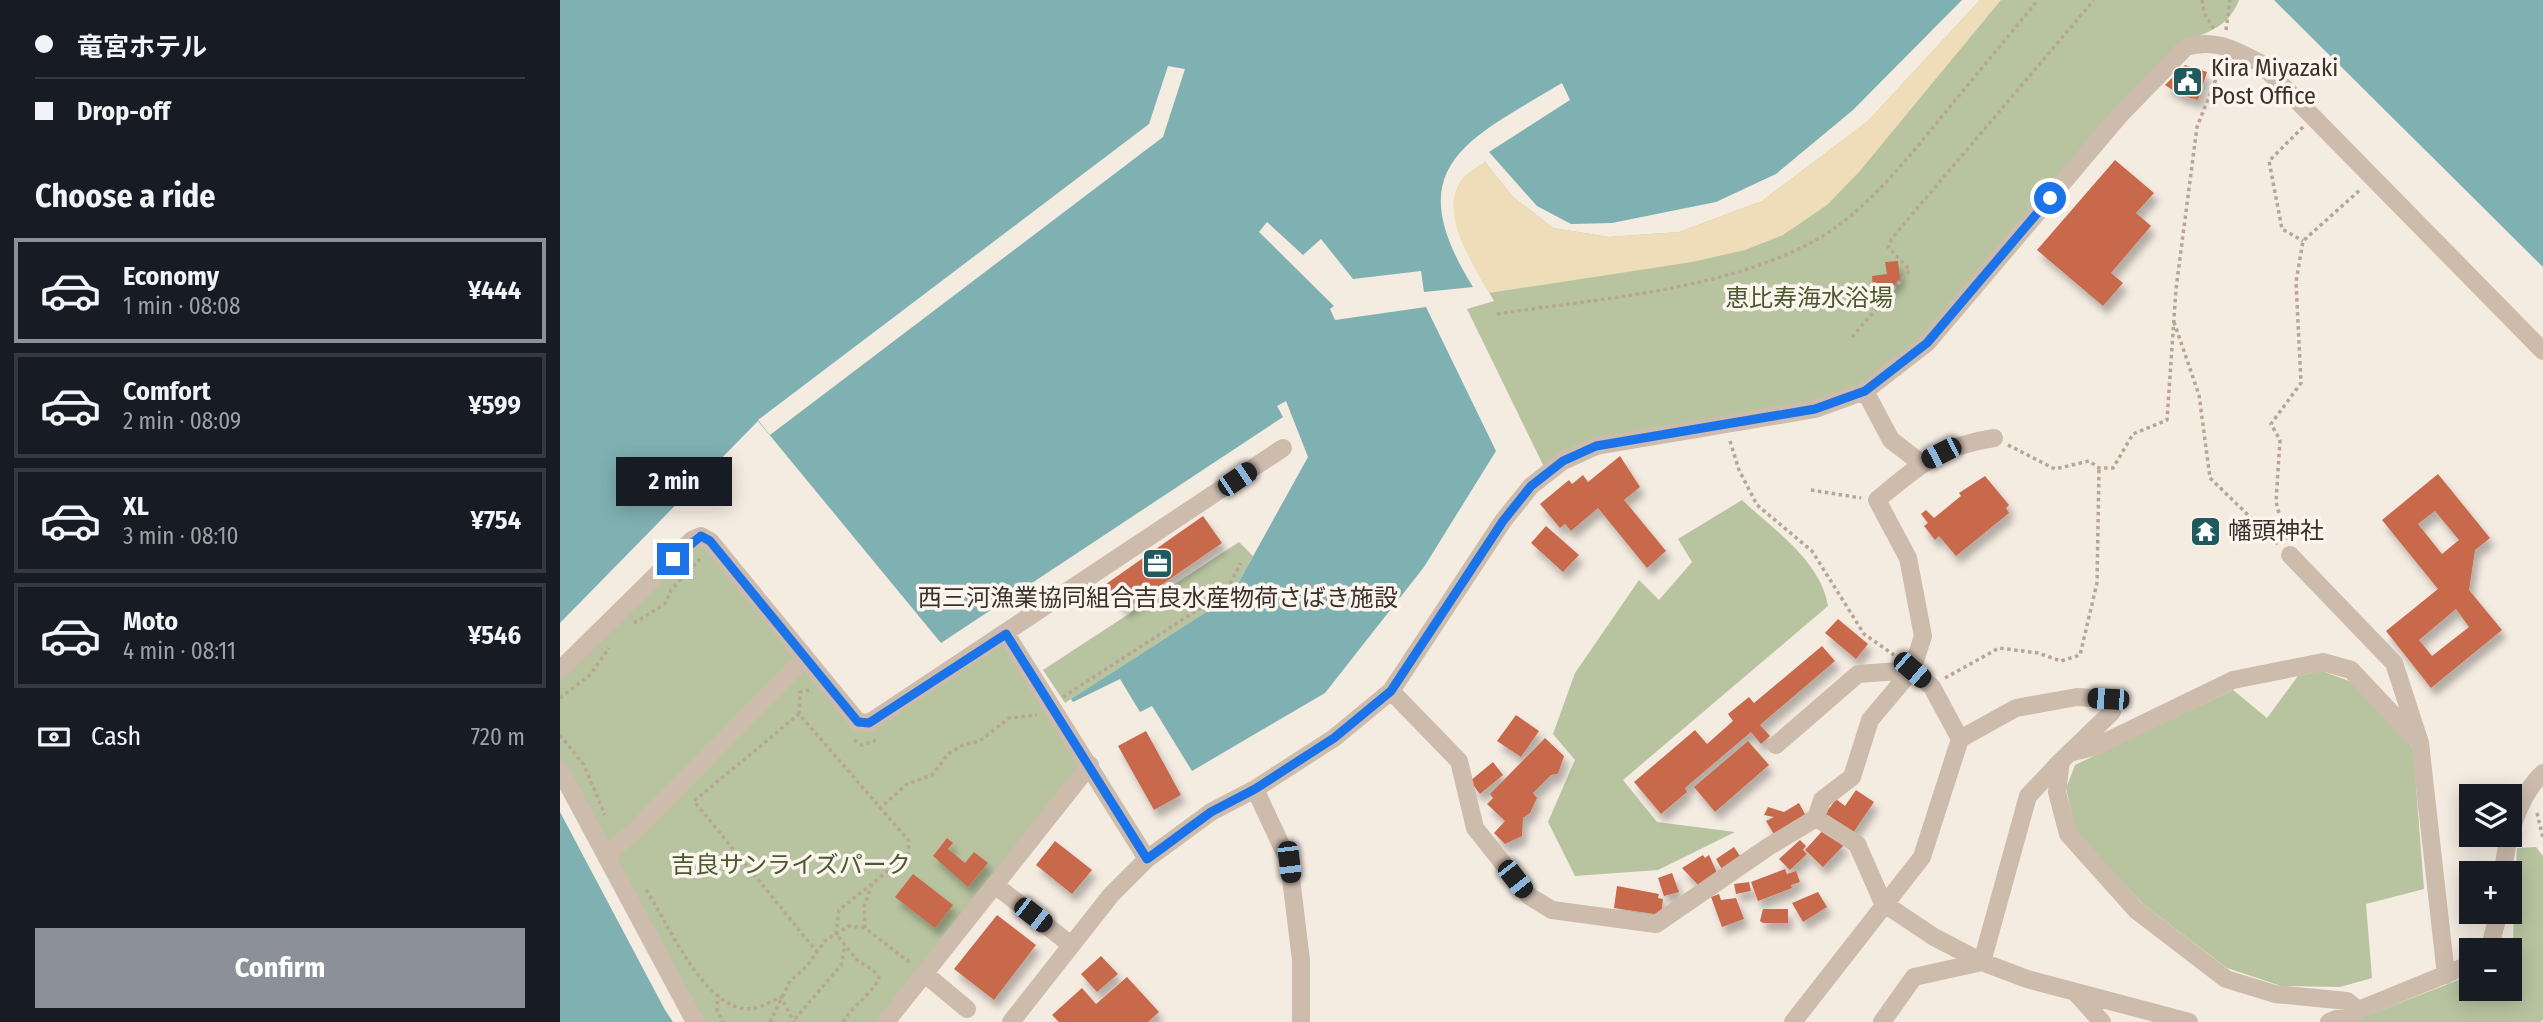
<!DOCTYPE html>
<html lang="en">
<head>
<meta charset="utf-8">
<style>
	body { margin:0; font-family:"Fira Sans Condensed","Noto Sans JP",sans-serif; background:#242831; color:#f1f3f6; height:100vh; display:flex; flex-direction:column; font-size:26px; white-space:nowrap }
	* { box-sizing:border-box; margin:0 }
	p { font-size:23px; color:#9ea1a6 }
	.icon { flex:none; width:38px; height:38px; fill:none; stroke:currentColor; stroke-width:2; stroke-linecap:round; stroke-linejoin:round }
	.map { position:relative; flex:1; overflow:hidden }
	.sheet { display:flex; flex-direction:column; background:#171b24; width:560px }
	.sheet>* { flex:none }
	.guide { display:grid; align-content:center; height:154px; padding:0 35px; background:#171b24 }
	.fabs { position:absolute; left:1899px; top:784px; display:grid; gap:14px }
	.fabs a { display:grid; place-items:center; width:63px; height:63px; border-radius:0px; background:#171b24; box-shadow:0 4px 18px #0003; font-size:35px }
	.end { position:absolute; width:32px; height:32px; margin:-16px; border:9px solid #1a73e8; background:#fff; box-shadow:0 0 0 4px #fff }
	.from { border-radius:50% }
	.bubble { position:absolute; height:49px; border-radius:0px; background:#171b24; box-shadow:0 4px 18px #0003; font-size:23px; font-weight:700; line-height:49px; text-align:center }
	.car { position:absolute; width:21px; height:42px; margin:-21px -10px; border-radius:9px; box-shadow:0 0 5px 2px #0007; background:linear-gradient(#222 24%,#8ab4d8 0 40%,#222 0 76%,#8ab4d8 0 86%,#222 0) }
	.guide b { display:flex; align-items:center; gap:24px; height:66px; font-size:26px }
	.guide b+b { border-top:2px solid #363941 }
	.guide i { width:18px; height:18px; background:#f1f3f6 }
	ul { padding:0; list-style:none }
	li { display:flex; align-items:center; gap:21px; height:105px; margin:0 14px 10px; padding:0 21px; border:4px solid #363941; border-radius:0px }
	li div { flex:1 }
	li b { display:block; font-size:26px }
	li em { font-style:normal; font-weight:700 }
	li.on { border-color:#8c9099 }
	li>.icon { width:63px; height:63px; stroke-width:1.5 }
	h2 { padding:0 35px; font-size:32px; line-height:84px }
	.pay { display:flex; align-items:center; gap:18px; height:77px; padding:0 35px; font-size:26px }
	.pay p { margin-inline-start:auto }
	.primary-button { display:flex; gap:14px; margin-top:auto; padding:14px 35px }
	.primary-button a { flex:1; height:80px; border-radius:0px; background:#8c9099; color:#fff; font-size:28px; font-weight:700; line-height:80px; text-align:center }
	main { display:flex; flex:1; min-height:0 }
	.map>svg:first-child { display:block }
	.green { fill:#b8c4a0 }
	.sand { fill:#efdcb8 }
	.water { fill:#7fb0b2 }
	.pier { fill:#f4ebe1 }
	.building { fill:#c8694b; fill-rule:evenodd; filter:url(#shadow) }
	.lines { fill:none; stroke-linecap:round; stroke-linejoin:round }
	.path { stroke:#b9a596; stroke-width:3.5; stroke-dasharray:3.5 3.5; stroke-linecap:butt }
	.minor { stroke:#cdbbac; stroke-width:18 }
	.route { stroke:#1a73e8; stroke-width:9 }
	.labels { text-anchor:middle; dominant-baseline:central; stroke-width:7; stroke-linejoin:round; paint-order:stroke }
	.poi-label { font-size:24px; fill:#3b302b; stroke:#fbf5ee; text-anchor:start }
	.park-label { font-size:24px; fill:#4a5a2e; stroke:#fbf5ee }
</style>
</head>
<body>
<main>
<section class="sheet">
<div class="guide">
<b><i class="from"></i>竜宮ホテル</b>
<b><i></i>Drop-off</b>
</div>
<h2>Choose a ride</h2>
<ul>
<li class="on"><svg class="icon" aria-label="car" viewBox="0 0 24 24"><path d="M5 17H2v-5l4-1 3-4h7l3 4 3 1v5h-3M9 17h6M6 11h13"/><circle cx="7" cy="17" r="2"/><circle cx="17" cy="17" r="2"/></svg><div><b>Economy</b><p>1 min · 08:08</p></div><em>¥444</em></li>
<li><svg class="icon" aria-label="car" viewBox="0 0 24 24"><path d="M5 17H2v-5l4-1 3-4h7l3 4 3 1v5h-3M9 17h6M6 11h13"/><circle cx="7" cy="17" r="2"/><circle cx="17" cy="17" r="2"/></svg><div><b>Comfort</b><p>2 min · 08:09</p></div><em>¥599</em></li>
<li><svg class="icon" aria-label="car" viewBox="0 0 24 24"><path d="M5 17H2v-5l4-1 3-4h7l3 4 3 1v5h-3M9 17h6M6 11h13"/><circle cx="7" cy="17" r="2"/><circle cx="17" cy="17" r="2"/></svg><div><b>XL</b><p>3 min · 08:10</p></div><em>¥754</em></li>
<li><svg class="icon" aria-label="car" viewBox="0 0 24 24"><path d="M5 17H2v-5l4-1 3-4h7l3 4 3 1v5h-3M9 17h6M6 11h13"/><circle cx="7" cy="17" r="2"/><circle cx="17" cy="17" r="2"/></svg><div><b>Moto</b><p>4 min · 08:11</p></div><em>¥546</em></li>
</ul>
<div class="pay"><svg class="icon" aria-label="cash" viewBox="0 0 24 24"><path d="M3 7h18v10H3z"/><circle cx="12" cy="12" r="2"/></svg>Cash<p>720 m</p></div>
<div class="primary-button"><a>Confirm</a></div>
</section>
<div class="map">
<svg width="1983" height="1022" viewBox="0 0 1983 1022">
	<defs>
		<filter id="shadow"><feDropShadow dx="4.5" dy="8" stdDeviation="3.5" flood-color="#0004"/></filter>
	</defs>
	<rect width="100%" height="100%" fill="#f4ebe1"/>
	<path class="green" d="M1420,0H1679C1670,22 1658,28 1637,37L1367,343L1305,391L1036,446L987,473L907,309L934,301C918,272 876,211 903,179C909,172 918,167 925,162L952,196L993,228L1049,237L1119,232L1202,201L1308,121Z
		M1182,500C1213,529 1261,561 1268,606L1063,780L1097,822L1175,832L1098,870L1015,876L988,822L1015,760L993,734L1015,673L1079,580L1099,600L1132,562L1118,539Z
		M141,536L298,722L446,634L530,765L326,1022H135L0,770V670Z
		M679,542L693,556L671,596L505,703L483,670Z
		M1762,671L1789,681L1809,696L1853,748L1864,889L1806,904L1812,978L1780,987L1721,986L1667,968L1583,904L1516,833L1506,788L1515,765L1673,690L1707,718L1738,676Z
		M1976,847L1983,856V1020L1980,1022H1791L1911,975V989H1950V950H1945L1953,940L1957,848Z"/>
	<path class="sand" d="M1420,0H1441L1299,172L1267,205L1223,235L1185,250L1132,262L929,293C913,263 876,211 903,179C908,172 918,167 925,162L952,196L993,228L1049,237L1119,232L1202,201L1308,121Z"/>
	<path class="water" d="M0,0H1402L1293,110L1216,174L1156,202L1052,223L1011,224L977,206L929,152L1010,100L1002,83C905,141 838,167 913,287L864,292L861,271L793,279L761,239L743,255L707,222L699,232L774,306L770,309L775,320L866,307L936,451L864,567L765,693L632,771L592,706L580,712L560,679L513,702L511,699L671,596L748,457L726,401L717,406L723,417L381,643L198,421L0,623Z
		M1714,0H1983V267Z
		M0,812L105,1010L113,1022H0Z"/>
	<path class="pier" d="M608,66L625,69L603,137L210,435L198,420L589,124Z"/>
	<path class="building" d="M1625,65L1647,72L1638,100L1620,95L1605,85Z
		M1555,160L1594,193L1576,213L1591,226L1551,273L1563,283L1543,306L1477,250Z
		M1338,261L1340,279L1331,288L1313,290L1312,276L1327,274L1325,262Z
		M1060,456L1080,487L1064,500L1106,551L1087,568L1038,508L1011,531L1005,524L1000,528L980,504L1009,480L1012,484L1023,475L1028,482Z
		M1878,474L1930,538L1915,550L1909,590L1942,630L1871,688L1826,631L1878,589L1822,520ZM1875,511L1899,540L1882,554L1858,524ZM1896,609L1909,627L1872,656L1859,640Z
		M1425,476L1449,505L1446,508L1449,513L1396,556L1379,536L1375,540L1364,526L1368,523L1361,514L1366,510L1374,518L1401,496L1399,493Z
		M643,516L662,543L565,610L546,584Z
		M986,526L1019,555L1003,572L971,543Z
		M1278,619L1308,644L1296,659L1265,633Z
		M1262,646L1275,661L1200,725L1210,736L1201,744L1191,732L1125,788L1127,792L1101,814L1074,782L1135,730L1147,744L1173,721L1168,714L1189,697L1194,703Z
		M956,715L979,731L961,757L937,741Z
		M586,731L621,795L594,810L558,746Z
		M985,738L1004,756L998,774L991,775L973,793L977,798L970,813L963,818L962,836L945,844L934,833L945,821L927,804L933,798L930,794Z
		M1188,741L1209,765L1155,812L1134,787Z
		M933,762L943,775L920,794L910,781Z
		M1296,790L1314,802L1293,833L1265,814L1276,799L1285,806Z
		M1239,803L1247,818L1215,836L1206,821L1214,817L1204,815L1208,807L1224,812Z
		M1265,828L1284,845L1263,867L1245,850Z
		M387,838L393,843L388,849L405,863L414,852L428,863L408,887L373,856Z
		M1240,840L1246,846L1243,850L1247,854L1230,870L1219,859Z
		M495,841L532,870L512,894L476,865Z
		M1174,847L1182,859L1163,871L1156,859Z
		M1143,855L1145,858L1149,855L1158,875L1140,887L1122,868Z
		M1225,869L1227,874L1236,871L1240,882L1231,885L1232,888L1198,901L1191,882Z
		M1112,873L1119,892L1104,896L1098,878Z
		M353,874L393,905L375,928L335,897Z
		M1189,882L1191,891L1176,894L1174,884Z
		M1057,886L1099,894L1098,898L1103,899L1101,915L1054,908Z
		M1258,892L1267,907L1243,922L1232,903Z
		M1159,894L1161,900L1176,898L1184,919L1162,927L1151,897Z
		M1203,909H1228V923H1203L1200,921Z
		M437,915L476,945L434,1000L394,969Z
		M541,956L558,974L537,992L521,974Z
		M567,977L599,1012L588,1022H499L492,1015L522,988L536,1004Z"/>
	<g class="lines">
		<path class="path" d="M1642,0L1644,13L1654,29
			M1666,30L1670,0
			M1743,127L1709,161L1722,229L1743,241
			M937,314C1040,298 1164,291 1256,240C1307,211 1347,159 1384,114C1415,76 1447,38 1478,0
			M1614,322L1639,395L1650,478L1718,544
			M1292,337L1350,270L1328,247L1332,238L1534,0
			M1170,441L1179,470L1197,505L1252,551L1304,634L1334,655
			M1448,445L1495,469L1529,461L1539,468H1553L1573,434L1607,420L1616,289L1637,127L1662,64
			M1251,490L1301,498
			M1726,540L1716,502L1720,440L1711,424L1741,383L1736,282L1743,241L1801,189
			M74,623L105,604L111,590L139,560L144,561
			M1385,678L1439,648L1478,653L1501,661L1520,655L1537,583L1539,468
			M503,697L665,592L681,563
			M0,698L31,674L49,648
			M239,714L240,692L250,690
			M0,735L24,765L45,815
			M294,740L302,745L316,740
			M319,809L347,784L372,775L388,754L403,745L420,741L449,718L477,715
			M1977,813L1983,838
			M312,884L304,907L305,928L352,964
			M86,890C108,922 147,1019 196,1008C204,1006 213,1000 221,997L234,1022
			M158,994L157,1010L163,1022
			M235,1019L281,965L285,945
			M210,1022L230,981L247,966L265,941L276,934L279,910L348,855L349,841L239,714L134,801L257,952
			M283,1022C293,1005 311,995 319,978L313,970L297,960L276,934L289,926L305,928"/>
		<path class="minor" d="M1305,391L1331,440L1361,463
			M1730,555L1834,663L1860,743L1886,975
			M446,634L587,859
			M0,670L132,540L141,536L150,541L298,722L309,723L723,448
			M831,691L899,761L915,828L969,896L992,910L1096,924L1208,847L1256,818L1262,800L1292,777L1310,720L1352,670L1363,636L1348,558L1317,500C1358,466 1380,446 1434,438
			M1216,745L1298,674L1352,670L1372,687L1400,739
			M1513,752L1537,746L1673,680L1763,662L1791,670L1854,737
			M0,770L135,1022
			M695,789L729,862L741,960V1022
			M1256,818L1297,844L1323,903L1374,937L1422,962L1468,796L1501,761
			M47,854L71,834L245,658
			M1943,873C1946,840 1958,796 1983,773
			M435,885L511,945
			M1929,950L1939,912
			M365,974L407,1009
			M1515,992L1542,1022
			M326,1022L530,765
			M451,1022L551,895L587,859L651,812L695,789L774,738L831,691L943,521L971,486L1003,461L1036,446L1255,409L1305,391L1367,343L1560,115L1626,47C1655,38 1675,50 1700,63L1983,351
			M1233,1022L1362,857L1400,739L1456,708L1517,697L1547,699L1552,712L1501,761L1497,792L1508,834L1576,910L1666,979L1715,994L1787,1001L1799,1011
			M1322,1022L1354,977L1422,962L1467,979L1629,1022
			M1769,1022L1911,964"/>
	</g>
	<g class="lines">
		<path class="route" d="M113,559L141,536L150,541L298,722L309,723L446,634L587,859L651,812L695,789L774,738L831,691L943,521L971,486L1003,461L1036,446L1255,409L1305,391L1367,343L1490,198"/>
	</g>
	<defs>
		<symbol id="civic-square" viewBox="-11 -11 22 22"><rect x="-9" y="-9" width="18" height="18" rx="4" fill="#1f5a5e" stroke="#fbf5ee"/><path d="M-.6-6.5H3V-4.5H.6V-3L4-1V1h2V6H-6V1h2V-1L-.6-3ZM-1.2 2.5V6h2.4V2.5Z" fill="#fff"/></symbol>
		<symbol id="temple-square" viewBox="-11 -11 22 22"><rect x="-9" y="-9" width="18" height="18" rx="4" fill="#1f5a5e" stroke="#fbf5ee"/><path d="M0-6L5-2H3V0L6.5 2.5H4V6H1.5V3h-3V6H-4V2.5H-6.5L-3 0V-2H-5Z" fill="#fff"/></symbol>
		<symbol id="office-square" viewBox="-11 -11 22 22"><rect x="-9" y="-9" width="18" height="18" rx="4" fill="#1f5a5e" stroke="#fbf5ee"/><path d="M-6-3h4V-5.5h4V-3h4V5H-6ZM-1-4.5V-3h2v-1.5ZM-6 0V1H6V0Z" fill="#fff"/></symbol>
	</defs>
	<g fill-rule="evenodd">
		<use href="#civic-square" x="1610" y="64" width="35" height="35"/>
		<use href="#temple-square" x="1628" y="514" width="35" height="35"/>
		<use href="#office-square" x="580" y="546" width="35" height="35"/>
	</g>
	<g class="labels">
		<g class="poi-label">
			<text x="1651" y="68">Kira Miyazaki<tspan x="1651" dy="28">Post Office</tspan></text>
			<text x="1668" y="531">幡頭神社</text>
			<text x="598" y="598" text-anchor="middle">西三河漁業協同組合吉良水産物荷さばき施設</text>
		</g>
		<g class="park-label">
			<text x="1249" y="298">恵比寿海水浴場</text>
			<text x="231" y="865">吉良サンライズパーク</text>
		</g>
	</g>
</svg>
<div class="fabs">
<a><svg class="icon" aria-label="layers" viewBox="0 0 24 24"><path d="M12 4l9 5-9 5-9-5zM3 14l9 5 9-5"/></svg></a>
<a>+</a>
<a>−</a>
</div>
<i class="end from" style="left:1490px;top:198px"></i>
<i class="end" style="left:113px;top:559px"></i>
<div class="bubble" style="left:56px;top:457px;width:116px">2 min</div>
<i class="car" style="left:1381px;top:453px;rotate:243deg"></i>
<i class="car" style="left:677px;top:479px;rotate:56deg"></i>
<i class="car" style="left:1352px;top:670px;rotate:131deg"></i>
<i class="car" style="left:1548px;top:699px;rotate:273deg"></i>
<i class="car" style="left:729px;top:862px;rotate:173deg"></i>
<i class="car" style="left:955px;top:879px;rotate:142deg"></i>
<i class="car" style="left:473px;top:915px;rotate:128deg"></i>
</div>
</main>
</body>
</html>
